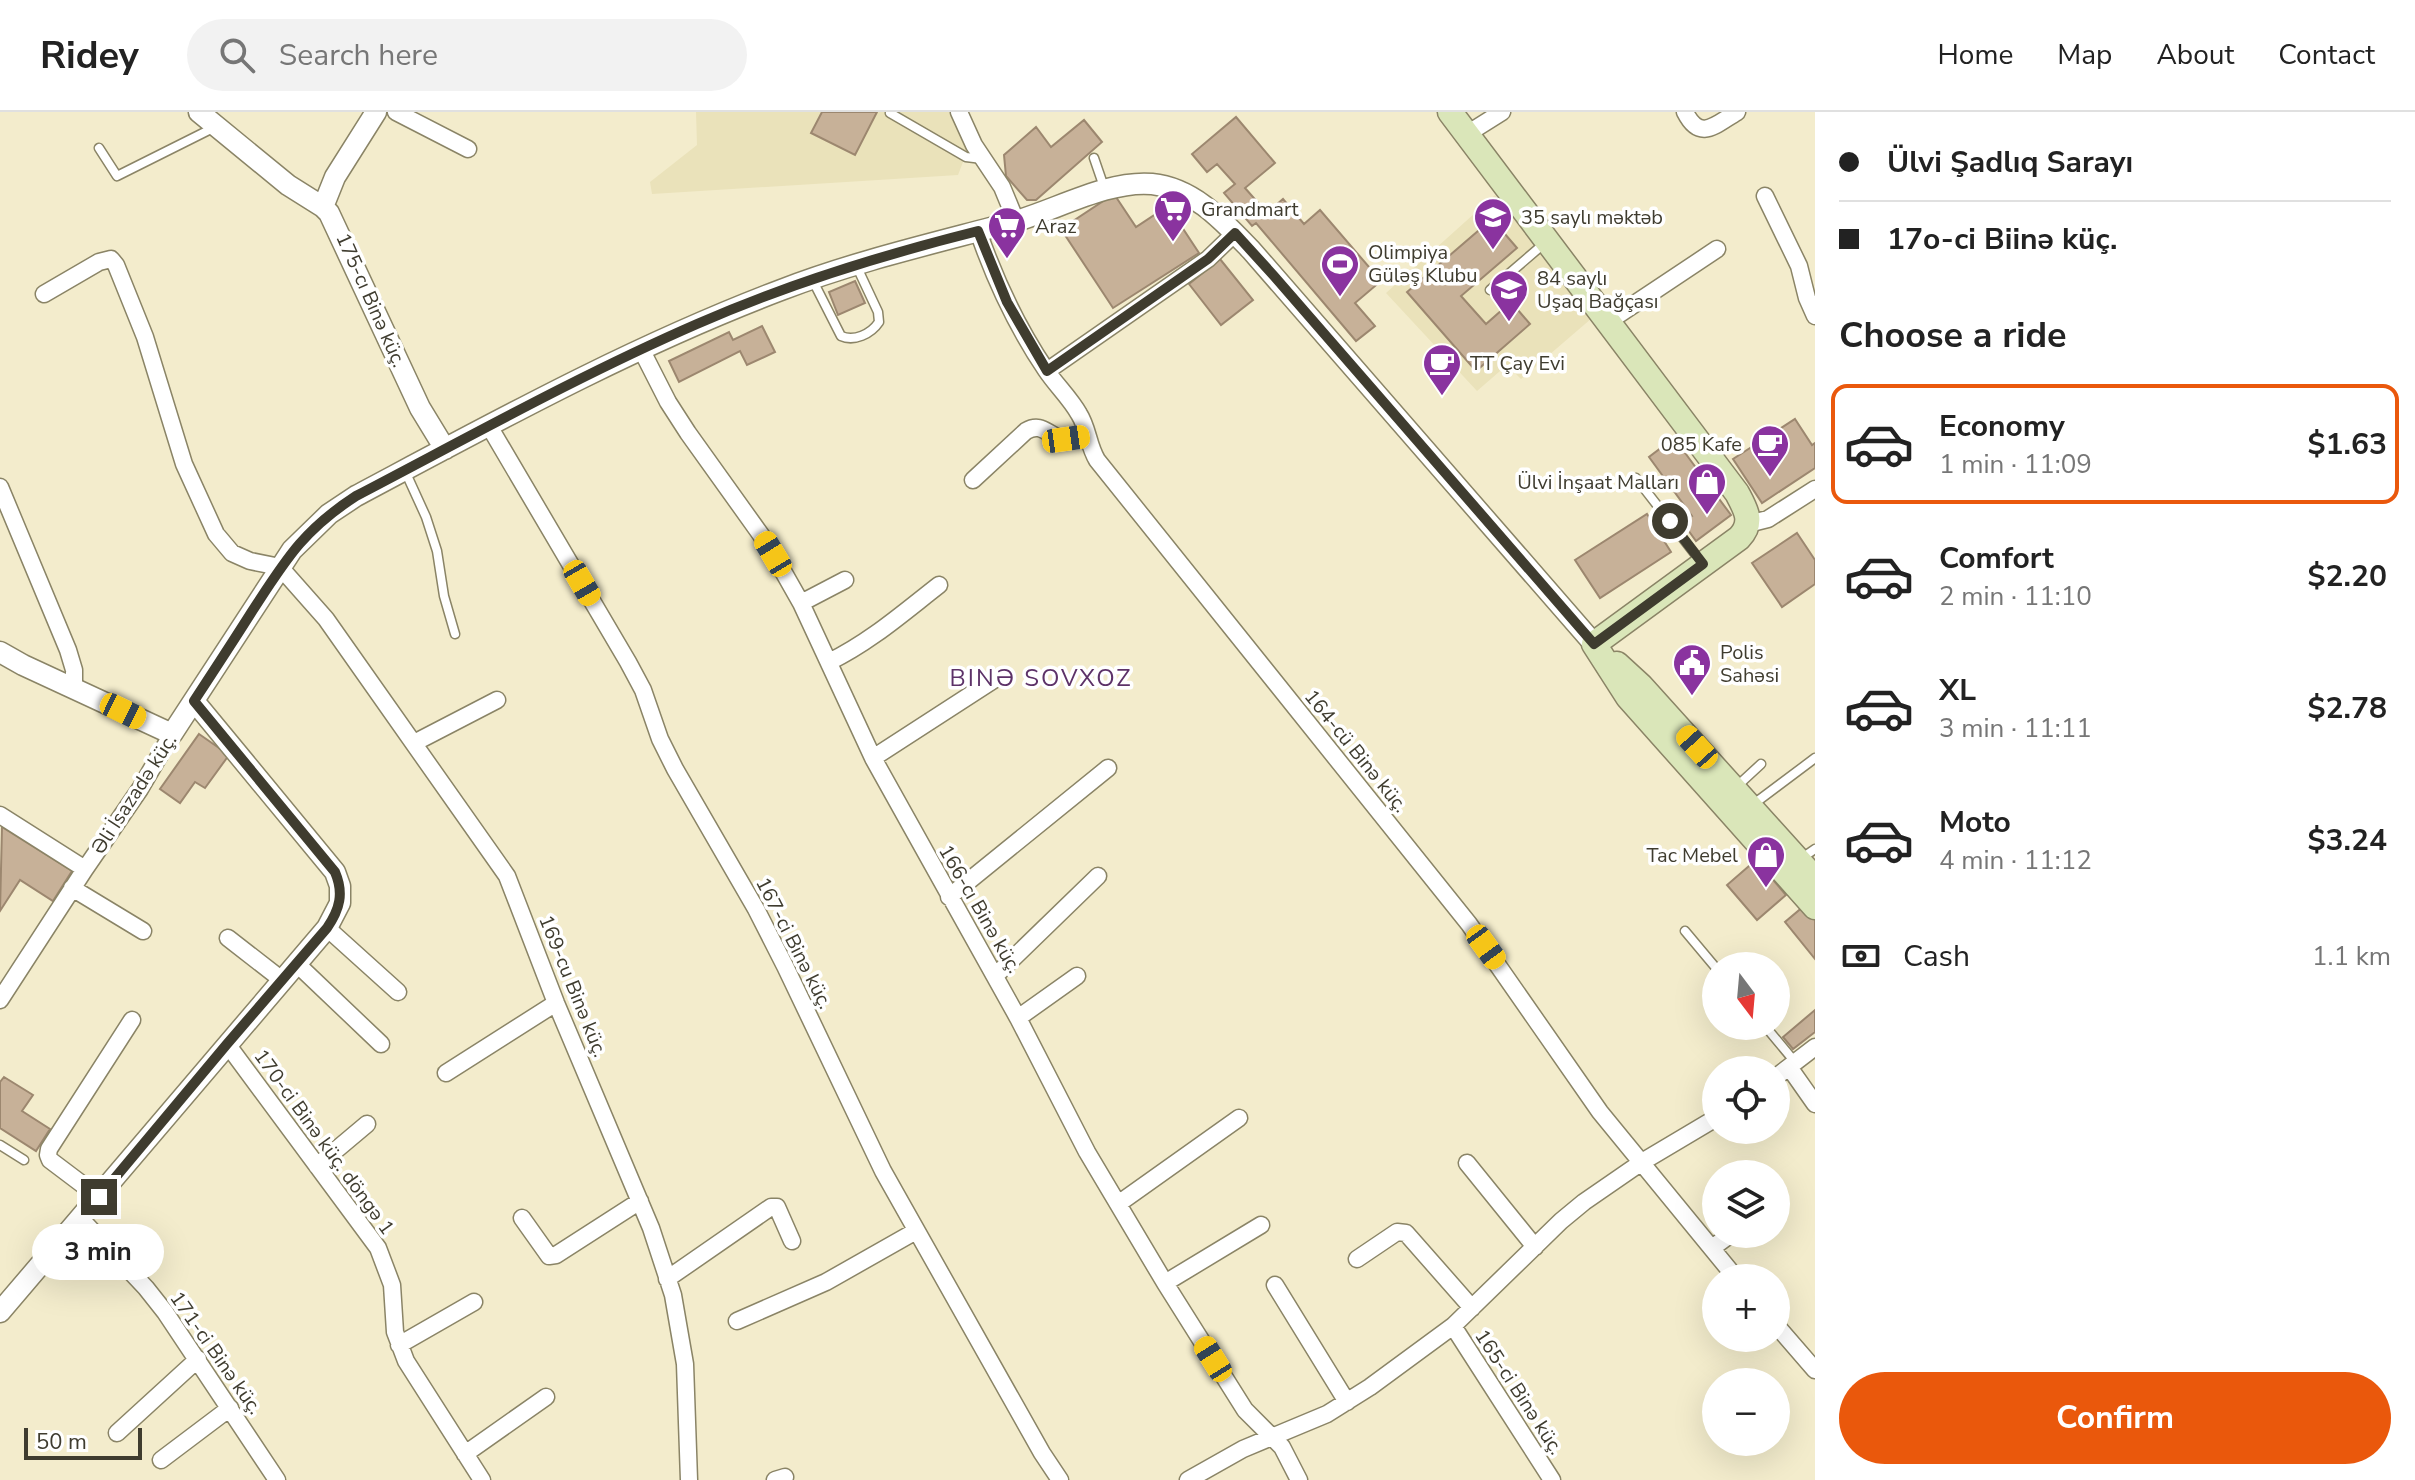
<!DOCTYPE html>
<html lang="en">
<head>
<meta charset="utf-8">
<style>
	body { margin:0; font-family:"Nunito Sans",sans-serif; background:#f2f2f2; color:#222; height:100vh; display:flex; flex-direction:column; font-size:30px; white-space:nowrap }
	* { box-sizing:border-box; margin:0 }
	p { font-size:26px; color:#767676 }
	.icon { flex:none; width:44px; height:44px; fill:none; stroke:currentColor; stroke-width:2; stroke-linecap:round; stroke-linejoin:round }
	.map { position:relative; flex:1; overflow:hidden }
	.side { display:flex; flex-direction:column; background:#fff; width:600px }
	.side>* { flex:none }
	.top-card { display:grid; align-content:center; height:176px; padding:0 24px; background:#fff }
	.needle { width:52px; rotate:164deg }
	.controls { position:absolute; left:1702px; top:840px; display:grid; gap:16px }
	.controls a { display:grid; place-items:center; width:88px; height:88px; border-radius:50%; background:#fff; box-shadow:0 8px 32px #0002; font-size:40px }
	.scale { position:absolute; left:24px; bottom:20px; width:118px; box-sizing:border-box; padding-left:8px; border:4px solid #3f3c2f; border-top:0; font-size:22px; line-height:28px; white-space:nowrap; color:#3f3c2f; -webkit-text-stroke:6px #fff; paint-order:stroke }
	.end { position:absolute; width:36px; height:36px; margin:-18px; border:10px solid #3f3c2f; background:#fff; box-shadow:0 0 0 4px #fff }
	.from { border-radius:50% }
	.bubble { position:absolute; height:56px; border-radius:28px; background:#fff; box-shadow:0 8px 32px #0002; font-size:26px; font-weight:700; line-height:56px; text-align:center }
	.car { position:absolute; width:24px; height:48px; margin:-24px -12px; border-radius:10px; box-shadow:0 0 6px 2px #0007; background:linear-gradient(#f5c518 24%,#345 0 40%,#f5c518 0 76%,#345 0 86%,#f5c518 0) }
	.top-card b { display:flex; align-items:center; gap:28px; height:76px; font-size:30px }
	.top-card b+b { border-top:2px solid #e0e0e0 }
	.top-card i { width:20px; height:20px; background:#222 }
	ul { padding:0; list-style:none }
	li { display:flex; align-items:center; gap:24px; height:120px; margin:0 16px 12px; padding:0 8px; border:4px solid transparent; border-radius:16px }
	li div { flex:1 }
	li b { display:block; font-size:30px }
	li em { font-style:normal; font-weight:700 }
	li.on { border-color:#ea580c }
	li>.icon { width:72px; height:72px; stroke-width:1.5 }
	h2 { padding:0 24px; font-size:36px; line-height:96px }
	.pay { display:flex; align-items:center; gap:20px; height:88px; padding:0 24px; font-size:30px }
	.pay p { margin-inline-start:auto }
	.primary-button { display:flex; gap:16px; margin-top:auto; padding:16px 24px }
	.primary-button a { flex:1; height:92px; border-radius:48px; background:#ea580c; color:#fff; font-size:32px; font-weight:700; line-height:92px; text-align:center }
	header { display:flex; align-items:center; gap:48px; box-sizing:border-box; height:112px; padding:0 40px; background:#fff; border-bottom:2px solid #e0e0e0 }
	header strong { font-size:38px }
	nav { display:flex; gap:44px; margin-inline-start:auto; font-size:28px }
	.search { width:560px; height:72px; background:#f2f2f2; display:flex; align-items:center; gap:20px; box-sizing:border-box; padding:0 28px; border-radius:44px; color:#767676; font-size:30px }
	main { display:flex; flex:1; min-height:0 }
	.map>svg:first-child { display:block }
	.built { fill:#eae2ba }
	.building { fill:#c7b198; stroke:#9c876f; stroke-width:2 }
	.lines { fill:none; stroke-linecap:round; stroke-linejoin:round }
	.service-casing { stroke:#8a8466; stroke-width:11 }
	.minor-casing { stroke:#8a8466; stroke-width:19 }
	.tertiary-casing { stroke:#8a8466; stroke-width:23 }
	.secondary-casing { stroke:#8a8466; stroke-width:27 }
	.service { stroke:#fff; stroke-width:8 }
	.minor { stroke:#fff; stroke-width:16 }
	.tertiary { stroke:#fff; stroke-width:20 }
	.secondary { stroke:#dae6b9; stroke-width:24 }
	.route { stroke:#3f3c2f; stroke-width:10 }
	.labels { text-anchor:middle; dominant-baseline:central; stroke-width:7; stroke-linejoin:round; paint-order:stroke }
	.poi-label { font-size:20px; fill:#3f3c2f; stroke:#fff; text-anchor:start }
	.street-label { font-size:20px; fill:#3f3c2f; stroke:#fff }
	.quarter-label { font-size:24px; letter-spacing:2px; fill:#5d3268; stroke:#fff }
</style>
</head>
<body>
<header>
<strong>Ridey</strong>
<div class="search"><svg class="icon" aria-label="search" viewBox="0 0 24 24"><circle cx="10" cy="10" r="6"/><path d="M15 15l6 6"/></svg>Search here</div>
<nav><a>Home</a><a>Map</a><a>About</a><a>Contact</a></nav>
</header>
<main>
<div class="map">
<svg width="1815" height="1368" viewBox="0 0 1815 1368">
	<rect width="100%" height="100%" fill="#f3eccc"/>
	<path class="built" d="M696,0H950L968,37L958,63L652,82L650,70L697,33Z
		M1495,83L1592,206L1521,267L1507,253L1477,279L1386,181Z"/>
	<path class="building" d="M822,0H877L855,43L811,21Z
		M1236,5L1275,51L1245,76L1267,101L1283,87L1304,112L1320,98L1381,169L1355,191L1375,214L1356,229L1256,111L1252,114L1224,81L1235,72L1217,52L1207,60L1192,42Z
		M1084,8L1102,30L1036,88H1027L1006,64L1004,43L1036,15L1051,35Z
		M1114,82L1136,115L1168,94L1199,141L1113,196L1061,117Z
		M1492,107L1517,136L1461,184L1486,212L1511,190L1530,212L1476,259L1407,180Z
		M1220,147L1253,188L1221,213L1189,172Z
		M855,169L865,191L838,203L829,180Z
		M762,214L775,240L747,253L740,239L679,270L669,249L729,220L733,228Z
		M1795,307L1812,333L1815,331V356L1762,391L1733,347Z
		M1674,326L1731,403L1696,429L1683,411L1692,404L1649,345Z
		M1647,402L1671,440L1600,486L1575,448Z
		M1797,421L1815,448V472L1782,495L1752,451Z
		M199,622L229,643L205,676L195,670L180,691L160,677Z
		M2,715L72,759L53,789L20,768L0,799Z
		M1756,748L1786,783L1757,808L1727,773Z
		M1804,794L1815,807V847L1785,810Z
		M1815,898V920L1793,937L1783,925Z
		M4,965L33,983L22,999L50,1017L36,1039L0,1016V970Z"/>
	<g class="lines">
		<defs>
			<path id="service" d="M890,1L966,45L982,47
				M99,36L117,64L215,15
				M1094,46L1105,78
				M812,167L841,224C854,230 871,222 879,210L878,200L856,153
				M1490,178L1546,130
				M405,359L426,405L437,439L444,484L455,522
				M1636,366L1702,451
				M1735,676L1761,652
				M1751,694L1815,646
				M1799,748L1815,737
				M1685,819L1716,856
				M1765,914L1795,950
				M0,1033L24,1048"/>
			<path id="minor" d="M396,0L468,37
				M959,0L974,33L1002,75L1016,109
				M1685,0C1700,30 1715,13 1737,0
				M1467,22L1502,0
				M1765,84L1799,154L1807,186L1815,204
				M978,119C995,168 1017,215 1046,258C1056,273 1070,286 1079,302C1088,316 1088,333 1097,348L1469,812L1600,1000L1736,1166
				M44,182L99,150L111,147L116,153L145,225L184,352L216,422L232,441L250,449L280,455L326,507L507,764L556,891L651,1116L673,1183L685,1252L689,1368
				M1609,209L1717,137
				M641,237L668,290L688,321L761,423L784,461L801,491L873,646L1018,906L1087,1040L1165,1171L1245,1298L1282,1335L1299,1368
				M1047,259L1208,147L1235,121
				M489,314L628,550L643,578L660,627L675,657L756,797L785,854L883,1059L1042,1341L1060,1368
				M973,368L1026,319C1043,309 1049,326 1065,327C1072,327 1080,325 1087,324
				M0,375L68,538L74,558V577
				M1748,412L1768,407L1815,377
				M801,491L845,468
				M829,550C870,530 903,501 939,473
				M414,631L497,588
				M873,646L995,567
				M0,703L85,757
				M72,776L143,819
				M949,785L1108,656
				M327,816L398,880
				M228,826L282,868
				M297,852L381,932
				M995,864L1098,764
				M0,888L85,757L140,677L172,622
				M1018,906L1077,864
				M227,932L378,1136L392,1173L395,1220L406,1249L482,1368
				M1789,955L1815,992
				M446,961L556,891
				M1776,965L1815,935
				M1467,1051L1535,1135
				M317,1054L367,1012
				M99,1085L50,1048L48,1043L49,1037L132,908
				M1118,1092L1239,1006
				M522,1106L549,1144L556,1143L640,1089
				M81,1107L146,1176L165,1200L277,1368
				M1712,1136L1731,1122
				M1357,1147L1397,1120L1406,1121L1472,1196
				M667,1167L771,1095H777L792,1129
				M1165,1171L1261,1113
				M1275,1173L1347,1290
				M737,1209L826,1170L916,1119
				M1776,1213L1815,1258
				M1453,1214L1552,1368
				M399,1233L474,1190
				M117,1321L198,1247
				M465,1342L546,1285
				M161,1348L230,1296
				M775,1368L785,1365
				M1188,1368L1243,1337L1327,1302L1370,1275L1453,1214L1561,1109L1584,1090L1642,1050L1716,1006"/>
			<path id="tertiary" d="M199,0L288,73L323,95L329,101L420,296L445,337
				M323,95L335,65L376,0
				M0,540L23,553L172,622L292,438L329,402L356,384C495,310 633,234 781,178C856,149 935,131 1013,110C1056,98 1108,68 1152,72C1194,76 1224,110 1251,138L1594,532
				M0,1200L327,816L340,791V774L335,760L194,589"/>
			<path id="secondary" d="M1450,0L1737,381C1746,398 1754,410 1739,426L1594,532
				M1594,532L1628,585L1815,795
				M1617,552L1641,574L1815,767"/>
		</defs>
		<use href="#service" class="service-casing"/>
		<use href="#minor" class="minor-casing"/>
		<use href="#tertiary" class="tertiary-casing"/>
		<use href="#secondary" class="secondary-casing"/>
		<use href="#service" class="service"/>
		<use href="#minor" class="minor"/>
		<use href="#tertiary" class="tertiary"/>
		<use href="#secondary" class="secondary"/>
	</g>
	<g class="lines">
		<path class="route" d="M99,1085L227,932L327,816C340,797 344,781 335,760L194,589C213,560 232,531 251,501C285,449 302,419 356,384C469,325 580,263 697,212C788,172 882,143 978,119L1007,190L1047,259L1208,147L1235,121L1274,164L1594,532L1703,452L1670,409"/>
	</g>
	<defs>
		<symbol id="supermarket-pin" viewBox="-11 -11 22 30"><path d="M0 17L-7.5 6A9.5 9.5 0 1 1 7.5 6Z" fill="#8a339f" stroke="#fff"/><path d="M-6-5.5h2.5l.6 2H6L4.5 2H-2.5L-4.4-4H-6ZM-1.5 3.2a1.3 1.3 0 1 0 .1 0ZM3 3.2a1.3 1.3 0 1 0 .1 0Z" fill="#fff"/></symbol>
		<symbol id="school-pin" viewBox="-11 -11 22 30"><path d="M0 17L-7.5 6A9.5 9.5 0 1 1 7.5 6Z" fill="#8a339f" stroke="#fff"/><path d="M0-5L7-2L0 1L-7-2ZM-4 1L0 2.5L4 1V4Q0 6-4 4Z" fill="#fff"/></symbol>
		<symbol id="stadium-pin" viewBox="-11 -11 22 30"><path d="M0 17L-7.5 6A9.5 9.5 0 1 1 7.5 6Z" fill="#8a339f" stroke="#fff"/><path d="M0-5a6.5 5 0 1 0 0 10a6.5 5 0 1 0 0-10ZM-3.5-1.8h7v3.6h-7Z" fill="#fff"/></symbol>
		<symbol id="cafe-pin" viewBox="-11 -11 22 30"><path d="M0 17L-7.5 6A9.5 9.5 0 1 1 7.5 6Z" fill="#8a339f" stroke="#fff"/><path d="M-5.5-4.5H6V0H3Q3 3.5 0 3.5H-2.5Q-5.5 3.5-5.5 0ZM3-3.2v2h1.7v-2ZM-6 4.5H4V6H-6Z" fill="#fff"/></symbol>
		<symbol id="shop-pin" viewBox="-11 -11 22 30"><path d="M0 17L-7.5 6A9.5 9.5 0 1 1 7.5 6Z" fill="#8a339f" stroke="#fff"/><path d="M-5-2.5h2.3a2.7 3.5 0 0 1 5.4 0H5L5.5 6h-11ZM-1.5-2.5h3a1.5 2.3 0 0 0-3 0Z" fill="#fff"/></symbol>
		<symbol id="civic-pin" viewBox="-11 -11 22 30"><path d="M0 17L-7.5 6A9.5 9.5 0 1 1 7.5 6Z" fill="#8a339f" stroke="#fff"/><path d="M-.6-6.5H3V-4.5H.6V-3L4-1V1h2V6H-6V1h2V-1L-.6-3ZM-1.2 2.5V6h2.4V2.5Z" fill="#fff"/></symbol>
	</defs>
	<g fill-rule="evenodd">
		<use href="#supermarket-pin" x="1151" y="75" width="44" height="60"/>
		<use href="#school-pin" x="1471" y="83" width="44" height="60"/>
		<use href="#supermarket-pin" x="985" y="92" width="44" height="60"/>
		<use href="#stadium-pin" x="1318" y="130" width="44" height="60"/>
		<use href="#school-pin" x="1487" y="155" width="44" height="60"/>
		<use href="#cafe-pin" x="1420" y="229" width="44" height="60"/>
		<use href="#cafe-pin" x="1748" y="310" width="44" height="60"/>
		<use href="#shop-pin" x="1685" y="348" width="44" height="60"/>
		<use href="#civic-pin" x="1670" y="529" width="44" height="60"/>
		<use href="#shop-pin" x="1744" y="721" width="44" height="60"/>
	</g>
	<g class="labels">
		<g class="poi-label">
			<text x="1201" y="97">Grandmart</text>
			<text x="1521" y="105">35 saylı məktəb</text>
			<text x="1035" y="114">Araz</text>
			<text x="1368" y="140">Olimpiya<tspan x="1368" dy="23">Güləş Klubu</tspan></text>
			<text x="1537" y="166">84 saylı<tspan x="1537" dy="23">Uşaq Bağçası</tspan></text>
			<text x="1470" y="251">TT Çay Evi</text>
			<text x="1742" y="332" text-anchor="end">085 Kafe</text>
			<text x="1679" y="370" text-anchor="end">Ülvi İnşaat Malları</text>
			<text x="1720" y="540">Polis<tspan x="1720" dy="23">Sahəsi</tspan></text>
			<text x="1738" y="743" text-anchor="end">Tac Mebel</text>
		</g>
		<g class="street-label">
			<text transform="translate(371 188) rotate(66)">175-cı Binə küç.</text>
			<text transform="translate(1356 639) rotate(51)">164-cü Binə küç.</text>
			<text transform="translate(134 682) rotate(-57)">Əli İsazadə küç.</text>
			<text transform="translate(980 797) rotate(60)">166-cı Binə küç.</text>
			<text transform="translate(794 831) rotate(63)">167-ci Binə küç.</text>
			<text transform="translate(573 874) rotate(68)">169-cu Binə küç.</text>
			<text transform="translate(324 1030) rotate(54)">170-ci Binə küç. döngə 1</text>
			<text transform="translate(216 1241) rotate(55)">171-ci Binə küç.</text>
			<text transform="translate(1519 1280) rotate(57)">165-ci Binə küç.</text>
		</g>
		<g class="quarter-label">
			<text x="1041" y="566">BINƏ SOVXOZ</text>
		</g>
	</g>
</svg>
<div class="controls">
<a><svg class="needle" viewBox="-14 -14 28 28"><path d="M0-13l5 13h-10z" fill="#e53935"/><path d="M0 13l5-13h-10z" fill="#767676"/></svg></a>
<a><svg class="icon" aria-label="locate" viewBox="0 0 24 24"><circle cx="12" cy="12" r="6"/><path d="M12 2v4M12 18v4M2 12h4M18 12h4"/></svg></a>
<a><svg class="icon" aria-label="layers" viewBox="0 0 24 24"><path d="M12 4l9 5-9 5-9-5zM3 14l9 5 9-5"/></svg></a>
<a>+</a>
<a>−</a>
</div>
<div class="scale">50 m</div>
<i class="end from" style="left:1670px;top:409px"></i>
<i class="end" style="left:99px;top:1085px"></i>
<div class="bubble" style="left:32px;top:1112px;width:132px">3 min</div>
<i class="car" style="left:1066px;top:327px;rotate:82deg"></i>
<i class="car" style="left:773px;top:442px;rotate:329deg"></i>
<i class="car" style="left:582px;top:471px;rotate:150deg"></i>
<i class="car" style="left:123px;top:599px;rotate:116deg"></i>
<i class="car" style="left:1697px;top:635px;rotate:318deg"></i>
<i class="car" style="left:1486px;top:835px;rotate:144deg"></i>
<i class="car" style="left:1213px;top:1247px;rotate:328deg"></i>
</div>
<section class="side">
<div class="top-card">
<b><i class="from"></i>Ülvi Şadlıq Sarayı</b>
<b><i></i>17o-ci Biinə küç.</b>
</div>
<h2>Choose a ride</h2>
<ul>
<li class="on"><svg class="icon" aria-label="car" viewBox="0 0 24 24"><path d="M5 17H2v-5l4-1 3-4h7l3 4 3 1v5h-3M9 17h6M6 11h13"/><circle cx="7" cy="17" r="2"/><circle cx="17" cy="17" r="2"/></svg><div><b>Economy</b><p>1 min · 11:09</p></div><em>$1.63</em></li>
<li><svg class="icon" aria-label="car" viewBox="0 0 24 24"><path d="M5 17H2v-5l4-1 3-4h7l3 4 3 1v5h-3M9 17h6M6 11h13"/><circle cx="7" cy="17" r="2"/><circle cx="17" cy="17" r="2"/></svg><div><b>Comfort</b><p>2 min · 11:10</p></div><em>$2.20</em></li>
<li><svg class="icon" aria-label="car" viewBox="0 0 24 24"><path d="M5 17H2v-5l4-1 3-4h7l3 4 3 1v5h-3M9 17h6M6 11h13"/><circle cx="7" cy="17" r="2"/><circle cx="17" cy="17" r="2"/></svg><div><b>XL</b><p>3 min · 11:11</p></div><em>$2.78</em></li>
<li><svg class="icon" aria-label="car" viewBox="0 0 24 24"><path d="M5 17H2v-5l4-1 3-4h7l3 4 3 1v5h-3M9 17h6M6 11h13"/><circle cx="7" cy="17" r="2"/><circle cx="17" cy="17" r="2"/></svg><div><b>Moto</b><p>4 min · 11:12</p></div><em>$3.24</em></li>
</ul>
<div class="pay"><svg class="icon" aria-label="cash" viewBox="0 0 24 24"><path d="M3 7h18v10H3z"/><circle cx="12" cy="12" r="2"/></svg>Cash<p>1.1 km</p></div>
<div class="primary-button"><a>Confirm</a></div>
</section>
</main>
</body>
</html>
